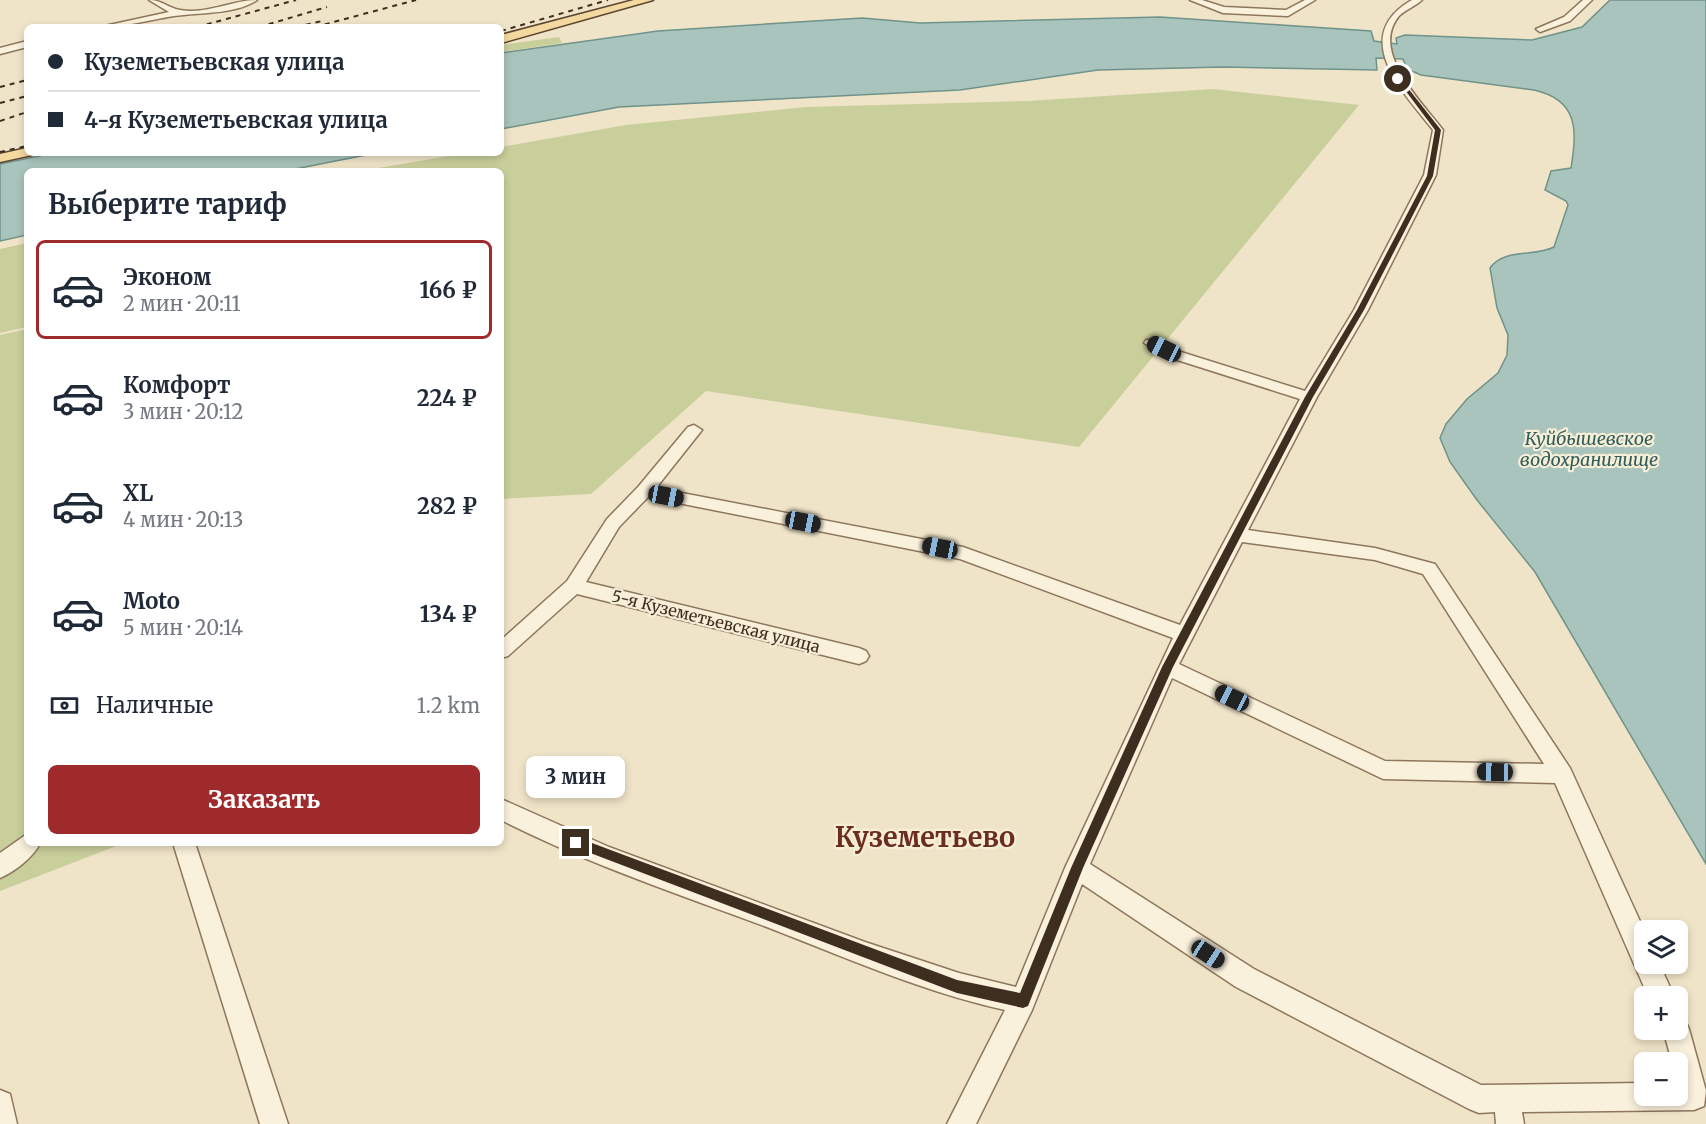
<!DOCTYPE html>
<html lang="ru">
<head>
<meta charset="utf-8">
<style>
	body { margin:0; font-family:Merriweather,serif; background:#f2f2f3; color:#1f2937; height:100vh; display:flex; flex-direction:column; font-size:22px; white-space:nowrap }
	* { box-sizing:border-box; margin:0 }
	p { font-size:20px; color:#747a83 }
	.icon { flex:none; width:33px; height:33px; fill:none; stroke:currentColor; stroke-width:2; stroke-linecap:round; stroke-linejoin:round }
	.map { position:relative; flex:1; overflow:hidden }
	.panel { position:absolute; left:24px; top:168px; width:480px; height:678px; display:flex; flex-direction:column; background:#fff; border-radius:9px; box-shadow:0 3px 9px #0003 }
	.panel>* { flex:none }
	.top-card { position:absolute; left:24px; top:24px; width:480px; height:132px; border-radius:9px; box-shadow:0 3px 9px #0003; display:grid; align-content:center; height:132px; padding:0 24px; background:#fff }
	.fabs { position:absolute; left:1634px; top:920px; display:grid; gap:12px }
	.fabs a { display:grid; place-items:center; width:54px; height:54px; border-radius:9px; background:#fff; box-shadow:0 3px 9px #0003; font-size:30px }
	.end { position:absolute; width:27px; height:27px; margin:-14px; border:8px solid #3d2e20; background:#fff; box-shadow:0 0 0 3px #fff }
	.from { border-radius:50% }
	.bubble { position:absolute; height:42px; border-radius:9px; background:#fff; box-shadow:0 3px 9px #0003; font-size:20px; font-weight:700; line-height:42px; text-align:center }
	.car { position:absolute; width:18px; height:36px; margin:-18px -9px; border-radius:8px; box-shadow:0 0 4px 2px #0007; background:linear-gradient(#222 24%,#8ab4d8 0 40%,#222 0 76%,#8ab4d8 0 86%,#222 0) }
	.top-card b { display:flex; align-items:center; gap:21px; height:57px; font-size:22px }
	.top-card b+b { border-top:2px solid #e0e1e3 }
	.top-card i { width:15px; height:15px; background:#1f2937 }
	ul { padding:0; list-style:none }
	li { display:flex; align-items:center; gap:18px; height:99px; margin:0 12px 9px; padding:0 12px; border:3px solid transparent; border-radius:9px }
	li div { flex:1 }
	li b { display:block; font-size:22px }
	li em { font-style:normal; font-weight:700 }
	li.active { border-color:#9e2a2b }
	li>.icon { width:54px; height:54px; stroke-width:1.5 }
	h2 { padding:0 24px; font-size:27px; line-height:72px }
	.pay { display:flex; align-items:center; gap:15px; height:66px; padding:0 24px; font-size:22px }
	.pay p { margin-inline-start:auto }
	.action { display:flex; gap:12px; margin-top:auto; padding:12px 24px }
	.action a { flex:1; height:69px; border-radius:9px; background:#9e2a2b; color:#fff; font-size:24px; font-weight:700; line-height:69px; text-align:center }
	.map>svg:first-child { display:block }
	.green { fill:#c9cf9b }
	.water { fill:#a9c4bc; stroke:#6f938a; stroke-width:1.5 }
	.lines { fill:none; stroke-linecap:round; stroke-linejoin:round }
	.minor-casing { stroke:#8d765c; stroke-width:3 }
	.major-casing { stroke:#5b4430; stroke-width:3 }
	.minor { fill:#faf1dc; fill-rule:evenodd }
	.major { fill:#f3d9a0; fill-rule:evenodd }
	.rail { stroke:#3d2e20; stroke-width:2; stroke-dasharray:5 5; stroke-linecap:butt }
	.route { fill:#3d2e20 }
	.labels { text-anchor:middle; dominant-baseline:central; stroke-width:4.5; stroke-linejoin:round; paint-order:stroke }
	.street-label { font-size:16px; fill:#3d2e20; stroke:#f7eed8 }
	.water-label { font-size:18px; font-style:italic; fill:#2f5d5a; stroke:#f7eed8 }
	.near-district-label { font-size:27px; font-weight:bold; fill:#6b2e1e; stroke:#f7eed8 }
</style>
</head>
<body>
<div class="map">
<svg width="1706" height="1124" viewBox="0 0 1706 1124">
	<rect width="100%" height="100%" fill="#f0e4c8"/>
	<path class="green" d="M559,37L562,43L501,52V45Z
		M1213,89L1359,105L1079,447L706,391L591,494L501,499V171H361L466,153H501V147L626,125L806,107L1028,101Z
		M27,243V327L0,333V249Z
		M27,329V843H124L0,891V335Z"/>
	<path class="water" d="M1610,0H1706V864L1535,572L1477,500L1450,462L1440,438L1446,424L1467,399L1498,373L1507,355L1508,335L1497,308L1490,268C1504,248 1535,257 1554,247L1568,205L1566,201L1545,190L1551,171L1571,168C1577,131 1579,100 1534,90L1421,75L1407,69L1403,59L1376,58L1377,70L1224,67L1098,70L960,90L619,107L501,129V53L658,31L862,18L920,23L1160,17L1371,31L1374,41L1397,44L1396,38L1405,35L1532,40L1582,27Z
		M54,153H376L285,171H27V235L0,241V164Z"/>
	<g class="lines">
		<defs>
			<path id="minor" d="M149,0C162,0 168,8 180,10C206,15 232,0 257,0C234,15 200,12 174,16C149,20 125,27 100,27L169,12Z
				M1190,0H1202L1224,7L1286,10L1305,0H1315L1288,16L1223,13Z
				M1412,0H1422C1416,6 1406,9 1399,16C1369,52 1423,103 1443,130L1436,175L1368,310L1317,397L1248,530L1375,548L1435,564L1570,768L1644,930V963H1659L1674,996H1648L1555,783L1383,779L1172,678L1090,864L1254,969L1481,1085L1644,1083V1095H1677V1062H1672L1663,1029H1677V1016L1685,1020L1689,1029L1706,1091L1704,1106L1694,1110L1522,1112L1524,1124H1496L1495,1112L1479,1113L1469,1109L1236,987L1082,884L1032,1010L976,1124H947L1005,1010C924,992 849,959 772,929C681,895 588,864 501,820V799L609,847L865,942L959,973L1016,987L1065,868L1173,638L960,559L648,497L619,527L586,582L859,648L866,651L869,656L866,661L859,664L577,594L508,656L501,658V640L567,581L607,519L638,487L688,427L694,425L702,430L656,488L963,547L1180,625L1300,399L1171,358L1144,343L1146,340H1156L1181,352L1305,391L1354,310L1424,175L1433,130C1402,91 1349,36 1412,0ZM1242,542L1375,560L1423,574L1544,764L1385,761L1179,664Z
				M1583,0H1592L1570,21L1540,32L1536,29L1564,17Z
				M27,41V47L0,54V48Z
				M27,834V843H40C34,857 14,872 0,878V853Z
				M173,843H195L288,1124H260Z
				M0,1090L10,1094L17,1124H0Z"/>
			<path id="major" d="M634,0H653L501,43V35Z
				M27,148V153H34L32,155L0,162V154Z"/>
		</defs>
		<use href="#minor" class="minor-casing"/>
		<use href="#major" class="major-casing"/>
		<use href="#minor" class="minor"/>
		<use href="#major" class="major"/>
		<path class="rail" d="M197,27L296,0
			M259,27L327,7
			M296,27L322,21
			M315,27L416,0
			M501,31L608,0
			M0,87L27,80
			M0,103L27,96
			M0,121L27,112
			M0,152L27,146"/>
	</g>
	<path class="route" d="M1396,78H1400L1441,130L1433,176L1364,310L1313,397L1173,667L1083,868L1028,1006L1023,1008L957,993L572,846V839L576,837L957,980L1020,993L1071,868L1162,667L1305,397L1357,310L1427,176L1435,130Z"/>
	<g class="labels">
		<g class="street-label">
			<text transform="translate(716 621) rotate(14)">5-я Куземетьевская улица</text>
		</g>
		<g class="water-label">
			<text x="1589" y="438">Куйбышевское<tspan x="1589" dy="21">водохранилище</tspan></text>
		</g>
		<g class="near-district-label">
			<text x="925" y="837">Куземетьево</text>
		</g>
	</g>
</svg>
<div class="fabs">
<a><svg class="icon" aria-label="layers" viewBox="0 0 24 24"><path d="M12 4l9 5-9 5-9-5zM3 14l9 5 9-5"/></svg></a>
<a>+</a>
<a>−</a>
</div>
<i class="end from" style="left:1398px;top:79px"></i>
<i class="end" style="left:576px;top:843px"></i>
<div class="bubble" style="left:526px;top:756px;width:99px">3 мин</div>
<i class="car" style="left:1164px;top:349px;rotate:296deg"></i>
<i class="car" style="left:666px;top:496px;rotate:101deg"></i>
<i class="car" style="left:803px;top:522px;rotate:101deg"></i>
<i class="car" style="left:940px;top:548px;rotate:281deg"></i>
<i class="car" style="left:1232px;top:698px;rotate:296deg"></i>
<i class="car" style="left:1495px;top:772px;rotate:271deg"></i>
<i class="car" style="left:1208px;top:954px;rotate:123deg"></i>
<div class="top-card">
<b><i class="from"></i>Куземетьевская улица</b>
<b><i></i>4-я Куземетьевская улица</b>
</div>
<section class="panel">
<h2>Выберите тариф</h2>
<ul>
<li class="active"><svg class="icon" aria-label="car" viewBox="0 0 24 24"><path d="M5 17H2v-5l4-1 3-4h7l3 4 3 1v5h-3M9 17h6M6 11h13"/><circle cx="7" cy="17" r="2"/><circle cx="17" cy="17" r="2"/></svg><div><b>Эконом</b><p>2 мин · 20:11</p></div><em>166 ₽</em></li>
<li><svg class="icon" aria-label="car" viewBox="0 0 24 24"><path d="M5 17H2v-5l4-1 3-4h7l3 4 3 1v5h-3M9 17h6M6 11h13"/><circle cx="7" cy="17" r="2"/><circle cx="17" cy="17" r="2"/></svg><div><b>Комфорт</b><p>3 мин · 20:12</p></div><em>224 ₽</em></li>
<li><svg class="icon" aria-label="car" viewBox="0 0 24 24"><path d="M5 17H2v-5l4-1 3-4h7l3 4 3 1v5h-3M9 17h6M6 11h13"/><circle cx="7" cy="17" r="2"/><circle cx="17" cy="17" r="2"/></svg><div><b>XL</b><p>4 мин · 20:13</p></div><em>282 ₽</em></li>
<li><svg class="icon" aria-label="car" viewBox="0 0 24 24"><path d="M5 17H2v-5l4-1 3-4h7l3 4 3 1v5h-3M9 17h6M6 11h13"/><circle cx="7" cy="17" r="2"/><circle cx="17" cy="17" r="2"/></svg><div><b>Moto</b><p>5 мин · 20:14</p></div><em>134 ₽</em></li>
</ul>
<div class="pay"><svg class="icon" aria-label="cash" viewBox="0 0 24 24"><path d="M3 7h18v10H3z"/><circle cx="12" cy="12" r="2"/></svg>Наличные<p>1.2 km</p></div>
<div class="action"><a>Заказать</a></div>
</section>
</div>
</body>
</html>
